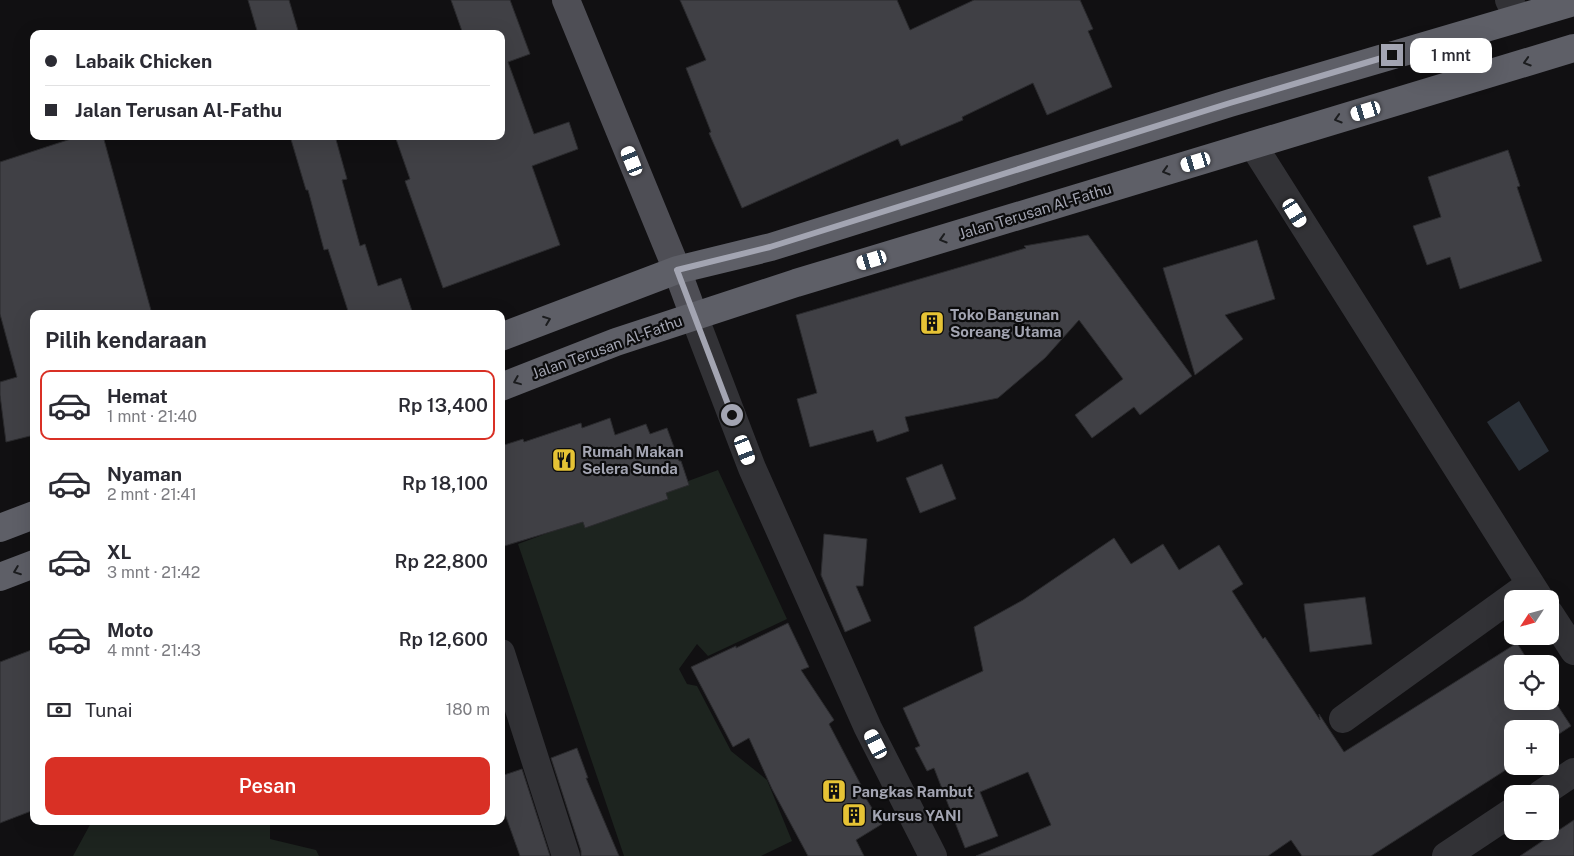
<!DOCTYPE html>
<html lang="id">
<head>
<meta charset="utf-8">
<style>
	body { margin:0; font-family:"Public Sans",sans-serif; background:#f7f7f7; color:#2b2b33; height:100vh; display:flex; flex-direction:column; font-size:19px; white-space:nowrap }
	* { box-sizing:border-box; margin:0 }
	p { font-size:16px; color:#7c7c81 }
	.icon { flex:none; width:28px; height:28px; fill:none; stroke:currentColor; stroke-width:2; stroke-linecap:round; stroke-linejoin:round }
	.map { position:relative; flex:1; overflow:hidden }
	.drawer { position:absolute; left:30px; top:310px; width:475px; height:515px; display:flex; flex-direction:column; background:#fff; border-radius:10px; box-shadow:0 5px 20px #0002 }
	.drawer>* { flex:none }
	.hud { position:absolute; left:30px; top:30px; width:475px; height:110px; border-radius:10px; box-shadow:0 5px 20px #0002; display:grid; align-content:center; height:110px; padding:0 15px; background:#fff }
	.needle { width:32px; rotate:234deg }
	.controls { position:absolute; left:1504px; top:590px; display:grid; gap:10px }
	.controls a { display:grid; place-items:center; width:55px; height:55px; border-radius:10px; background:#fff; box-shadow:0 5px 20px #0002; font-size:25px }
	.end { position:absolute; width:22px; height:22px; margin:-11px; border:6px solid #a3a5b2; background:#111; box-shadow:0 0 0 2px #111 }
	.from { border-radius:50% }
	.bubble { position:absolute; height:35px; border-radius:10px; background:#fff; box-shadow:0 5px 20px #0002; font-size:16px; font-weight:600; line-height:35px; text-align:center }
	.car { position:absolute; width:15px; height:30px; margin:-15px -8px; border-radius:6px; box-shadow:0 0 4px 1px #0007; background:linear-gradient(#fff 24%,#345 0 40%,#fff 0 76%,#345 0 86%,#fff 0) }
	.hud b { display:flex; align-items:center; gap:18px; height:48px; font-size:19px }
	.hud b+b { border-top:1px solid #e1e1e2 }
	.hud i { width:12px; height:12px; background:#2b2b33 }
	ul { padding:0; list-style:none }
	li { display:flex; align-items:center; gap:15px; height:70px; margin:0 10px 8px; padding:0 5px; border:2px solid transparent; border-radius:10px }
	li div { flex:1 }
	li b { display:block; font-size:19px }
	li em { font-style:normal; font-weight:600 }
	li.current { border-color:#d93025 }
	li>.icon { width:45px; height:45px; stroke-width:1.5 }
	h2 { padding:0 15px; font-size:22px; line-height:60px }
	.pay { display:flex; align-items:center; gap:12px; height:55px; padding:0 15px; font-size:19px }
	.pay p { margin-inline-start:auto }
	.cta { display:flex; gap:10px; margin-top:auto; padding:10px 15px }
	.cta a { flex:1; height:58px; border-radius:10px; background:#d93025; color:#fff; font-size:20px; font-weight:600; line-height:58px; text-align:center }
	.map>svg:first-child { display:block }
	.green { fill:#1d241f }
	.water { fill:#2b3139 }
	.building { fill:#404045; stroke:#2b2b2e }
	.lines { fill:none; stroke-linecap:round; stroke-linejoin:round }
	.minor { stroke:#323236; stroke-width:28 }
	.major { stroke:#4e4e55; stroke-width:28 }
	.highway { stroke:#5e5f67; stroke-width:28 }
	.oneway { stroke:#1c1d1f }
	.route { stroke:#a3a5b2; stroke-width:6 }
	.labels { text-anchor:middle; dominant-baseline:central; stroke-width:4.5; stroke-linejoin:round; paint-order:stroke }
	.street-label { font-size:15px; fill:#a3a5b2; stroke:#0c0c0d }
	.poi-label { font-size:15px; font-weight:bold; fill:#a3a5b2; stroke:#0c0c0d; text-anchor:start }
</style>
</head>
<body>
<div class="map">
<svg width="1574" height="856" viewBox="0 0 1574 856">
	<rect width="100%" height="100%" fill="#111012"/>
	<path class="green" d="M718,470L787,619L708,656L697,644L679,669L687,684L697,686L731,751L767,780L792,841L761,856H624L518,544Z
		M92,821H270V839L316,850L319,856H73Z"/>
	<path class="water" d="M1519,401L1549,451L1519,471L1487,422Z"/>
	<path class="building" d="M248,0H289L299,34H258Z
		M451,0H510L530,54L508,62L534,134L569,122L578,149L532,166L560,245L443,288L405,181L410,179L395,136H501V34H463Z
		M680,0H897L910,30L974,0H1080L1093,29L1088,31L1112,87L1047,115L1033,83L962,117L963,120L901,146L898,139L742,208L709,133L711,132L686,68L706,60Z
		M80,136H103L152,314H34V435L6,442L0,395V382L17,377L0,314V162Z
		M290,136H335L347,179L342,180L360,246L365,244L378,286L401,278L413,314H349L328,249L324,250L308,190H306Z
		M1508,150L1520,186L1517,187L1542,261L1460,289L1450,257L1427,265L1413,226L1441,217L1428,177Z
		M1088,235L1192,376L1140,415L1134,407L1092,438L1075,415L1123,379L1079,320L1045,358L998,398L905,417L909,431L877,442L873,430L810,447L797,399L817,393L796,315L1026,248L1024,246Z
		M1257,240L1275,299L1225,315L1243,339L1195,375L1163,268Z
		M610,418L615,435L646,424L650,434L667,428L679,461H681L689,485L666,493L668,499L585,528L583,522L501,547V446L523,439L524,442L581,423L582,428Z
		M942,464L956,499L920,513L906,478Z
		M824,534L867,539L863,586H856L871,621L845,632L821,575Z
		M1114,538L1131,564L1163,544L1179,570L1219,545L1243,584L1232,591L1263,639L1265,637L1320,720L1319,714L1344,752L1517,643L1530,664H1512V701H1550V694L1571,726L1550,740V729H1512V763L1508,766H1512L1371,856H1302L1291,840L1268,856H976L1051,825L1028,772L980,792L998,836L965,848L934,768L927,771L915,748L920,746L903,708L983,671L974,627L1023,600Z
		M1365,597L1372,644L1310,652L1304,604Z
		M788,623L809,667L801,670L834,720L829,724L862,787L860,789L882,824L856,840L864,856H808L772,789L749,738L733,747L691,667L736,646V648Z
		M34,649V810L0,823V662Z
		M577,748L588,778H586L619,856H581V851L551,758Z
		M522,769L550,856H520L501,803V776Z
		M1574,820V856H1520Z"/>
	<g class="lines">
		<path class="minor" d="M1509,0L1518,18
			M1253,145L1540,599
			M694,316L752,468L868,728L933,856
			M1550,614L1574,651
			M501,653L566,856
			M1343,719L1530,584
			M1541,794L1574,772
			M1446,856L1512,812"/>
		<path class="major" d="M566,0L677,270L694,316"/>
		<path class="highway" d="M501,337L677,270L771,247L1230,103L1574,2
			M501,387L616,342L796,283L1574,48
			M0,528L34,515
			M0,577L34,564"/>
	</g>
	<defs><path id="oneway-chevron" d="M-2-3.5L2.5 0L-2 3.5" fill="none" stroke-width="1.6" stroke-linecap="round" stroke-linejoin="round" transform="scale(1.25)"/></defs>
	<g class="oneway">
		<use href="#oneway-chevron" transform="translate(1527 62) rotate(163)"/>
		<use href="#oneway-chevron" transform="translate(1338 119) rotate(163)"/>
		<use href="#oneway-chevron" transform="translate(1166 171) rotate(163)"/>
		<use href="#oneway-chevron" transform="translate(943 239) rotate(163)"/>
		<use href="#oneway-chevron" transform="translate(547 320) rotate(-21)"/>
		<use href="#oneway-chevron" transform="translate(517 381) rotate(158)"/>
		<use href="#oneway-chevron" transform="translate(17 571) rotate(159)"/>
	</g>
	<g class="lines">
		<path class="route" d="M732,415L677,270L770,247L1230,103L1392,55"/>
	</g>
	<defs>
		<symbol id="building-square" viewBox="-11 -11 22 22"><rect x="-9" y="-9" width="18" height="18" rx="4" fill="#e6c335" stroke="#0c0c0d"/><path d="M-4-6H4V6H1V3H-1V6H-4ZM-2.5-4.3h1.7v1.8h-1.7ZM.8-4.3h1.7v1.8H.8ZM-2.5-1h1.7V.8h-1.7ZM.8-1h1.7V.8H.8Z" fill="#111"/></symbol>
		<symbol id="restaurant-square" viewBox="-11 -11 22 22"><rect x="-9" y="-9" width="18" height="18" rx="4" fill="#e6c335" stroke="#0c0c0d"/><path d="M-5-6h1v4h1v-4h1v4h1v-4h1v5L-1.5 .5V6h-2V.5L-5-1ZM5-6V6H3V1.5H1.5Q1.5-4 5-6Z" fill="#111"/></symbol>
	</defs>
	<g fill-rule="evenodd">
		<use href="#building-square" x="918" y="309" width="28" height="28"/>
		<use href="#restaurant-square" x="550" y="446" width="28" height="28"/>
		<use href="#building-square" x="820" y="777" width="28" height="28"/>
		<use href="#building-square" x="840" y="801" width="28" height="28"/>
	</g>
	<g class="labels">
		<g class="street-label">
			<text transform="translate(1035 211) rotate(-17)">Jalan Terusan Al-Fathu</text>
			<text transform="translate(607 347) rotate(-20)">Jalan Terusan Al-Fathu</text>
		</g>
		<g class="poi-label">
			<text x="950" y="314">Toko Bangunan<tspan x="950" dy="17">Soreang Utama</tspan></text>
			<text x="582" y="451">Rumah Makan<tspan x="582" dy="17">Selera Sunda</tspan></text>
			<text x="852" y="791">Pangkas Rambut</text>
			<text x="872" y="815">Kursus YANI</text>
		</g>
	</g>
</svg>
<div class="controls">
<a><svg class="needle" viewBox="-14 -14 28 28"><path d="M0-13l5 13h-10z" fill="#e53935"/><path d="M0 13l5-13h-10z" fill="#7c7c81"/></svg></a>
<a><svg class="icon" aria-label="locate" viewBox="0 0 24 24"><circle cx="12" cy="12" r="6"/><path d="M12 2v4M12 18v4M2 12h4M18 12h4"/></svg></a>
<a>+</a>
<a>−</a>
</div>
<i class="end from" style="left:732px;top:415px"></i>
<i class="end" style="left:1392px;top:55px"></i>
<div class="bubble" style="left:1410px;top:38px;width:82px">1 mnt</div>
<i class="car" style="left:1366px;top:111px;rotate:253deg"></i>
<i class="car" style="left:632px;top:161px;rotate:338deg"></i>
<i class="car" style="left:1196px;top:162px;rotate:253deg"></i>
<i class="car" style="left:1295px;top:213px;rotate:148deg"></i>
<i class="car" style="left:872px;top:260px;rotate:253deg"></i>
<i class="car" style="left:745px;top:450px;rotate:159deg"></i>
<i class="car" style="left:876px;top:744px;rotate:333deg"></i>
<div class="hud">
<b><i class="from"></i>Labaik Chicken</b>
<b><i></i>Jalan Terusan Al-Fathu</b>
</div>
<section class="drawer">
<h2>Pilih kendaraan</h2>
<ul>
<li class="current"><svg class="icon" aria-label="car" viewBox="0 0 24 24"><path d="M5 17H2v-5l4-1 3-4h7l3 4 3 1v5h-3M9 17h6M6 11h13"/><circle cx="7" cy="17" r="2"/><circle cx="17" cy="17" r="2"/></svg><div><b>Hemat</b><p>1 mnt · 21:40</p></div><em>Rp 13,400</em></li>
<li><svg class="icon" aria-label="car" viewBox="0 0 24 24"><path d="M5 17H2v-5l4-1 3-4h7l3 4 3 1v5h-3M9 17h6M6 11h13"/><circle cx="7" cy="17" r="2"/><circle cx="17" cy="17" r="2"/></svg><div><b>Nyaman</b><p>2 mnt · 21:41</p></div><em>Rp 18,100</em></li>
<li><svg class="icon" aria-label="car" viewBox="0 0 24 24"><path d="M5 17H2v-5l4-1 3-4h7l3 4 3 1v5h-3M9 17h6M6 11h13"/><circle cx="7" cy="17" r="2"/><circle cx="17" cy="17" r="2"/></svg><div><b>XL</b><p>3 mnt · 21:42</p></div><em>Rp 22,800</em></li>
<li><svg class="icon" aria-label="car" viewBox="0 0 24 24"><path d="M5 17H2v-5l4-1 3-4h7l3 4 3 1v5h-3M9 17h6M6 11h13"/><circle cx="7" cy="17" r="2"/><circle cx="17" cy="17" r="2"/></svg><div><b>Moto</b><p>4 mnt · 21:43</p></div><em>Rp 12,600</em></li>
</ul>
<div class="pay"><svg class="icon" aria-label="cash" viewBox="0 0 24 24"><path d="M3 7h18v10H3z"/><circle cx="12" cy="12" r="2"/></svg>Tunai<p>180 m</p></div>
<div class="cta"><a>Pesan</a></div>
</section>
</div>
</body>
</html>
